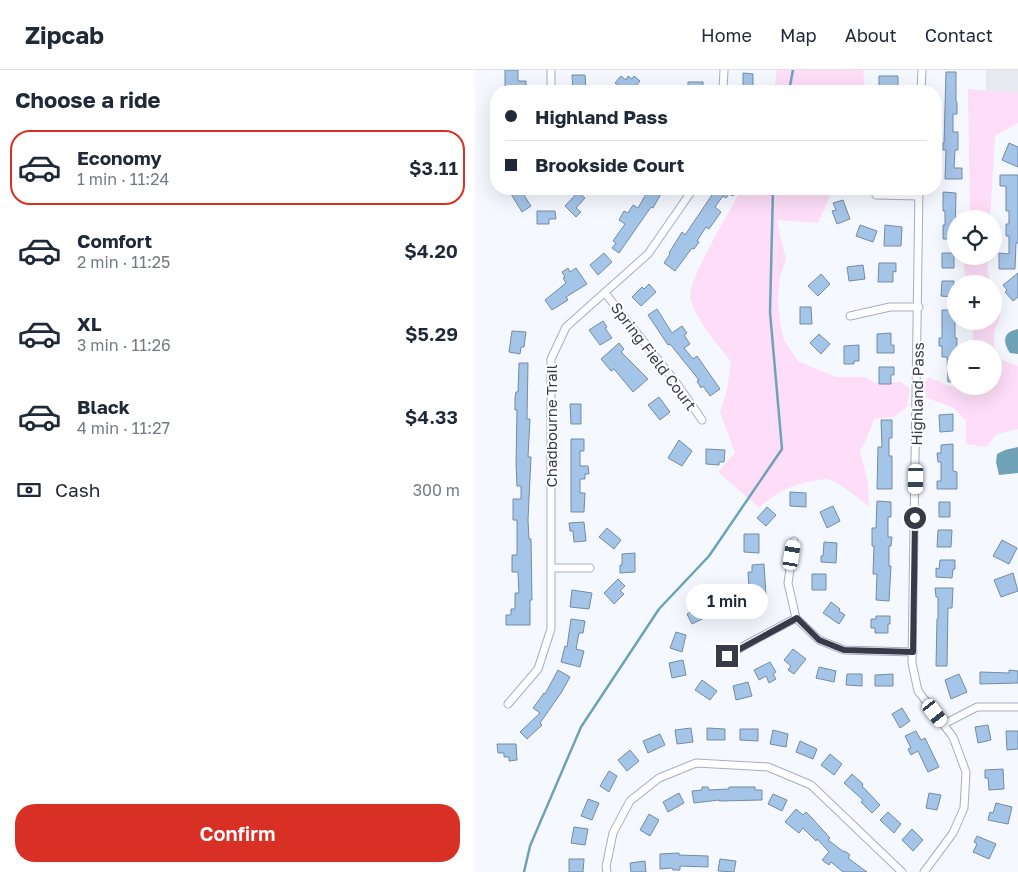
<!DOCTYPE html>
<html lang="en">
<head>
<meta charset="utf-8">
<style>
	body { margin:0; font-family:"Golos Text",sans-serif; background:#f2f2f3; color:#1f2937; height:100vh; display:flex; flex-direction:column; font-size:19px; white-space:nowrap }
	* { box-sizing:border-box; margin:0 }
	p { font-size:16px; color:#747a83 }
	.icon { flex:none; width:28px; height:28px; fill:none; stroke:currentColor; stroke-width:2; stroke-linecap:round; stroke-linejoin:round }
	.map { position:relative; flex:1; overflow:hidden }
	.details { display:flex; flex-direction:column; background:#fff; width:475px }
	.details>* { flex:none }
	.banner { position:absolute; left:15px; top:15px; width:452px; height:110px; border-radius:20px; box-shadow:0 5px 20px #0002; display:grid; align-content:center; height:110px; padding:0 15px; background:#fff }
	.buttons { position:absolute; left:472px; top:140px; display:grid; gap:10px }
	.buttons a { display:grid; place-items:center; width:55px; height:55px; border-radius:50%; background:#fff; box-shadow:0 5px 20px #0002; font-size:25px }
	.end { position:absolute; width:22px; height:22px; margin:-11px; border:6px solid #383a48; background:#fff; box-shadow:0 0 0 2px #fff }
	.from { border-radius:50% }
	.bubble { position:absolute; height:35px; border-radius:18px; background:#fff; box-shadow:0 5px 20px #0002; font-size:16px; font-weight:600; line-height:35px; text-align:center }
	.car { position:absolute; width:15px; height:30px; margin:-15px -8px; border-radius:6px; box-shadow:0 0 4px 1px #0007; background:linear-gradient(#fff 24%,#345 0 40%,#fff 0 76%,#345 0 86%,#fff 0) }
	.banner b { display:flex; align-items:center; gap:18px; height:48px; font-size:19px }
	.banner b+b { border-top:1px solid #e0e1e3 }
	.banner i { width:12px; height:12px; background:#1f2937 }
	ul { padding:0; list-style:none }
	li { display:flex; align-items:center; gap:15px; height:75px; margin:0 10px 8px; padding:0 5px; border:2px solid transparent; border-radius:20px }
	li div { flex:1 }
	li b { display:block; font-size:19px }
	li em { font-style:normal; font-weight:600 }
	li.current { border-color:#d93025 }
	li>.icon { width:45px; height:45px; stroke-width:1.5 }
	h2 { padding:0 15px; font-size:22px; line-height:60px }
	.pay { display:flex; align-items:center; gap:12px; height:55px; padding:0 15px; font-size:19px }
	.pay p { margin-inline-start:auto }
	.button { display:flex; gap:10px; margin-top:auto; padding:10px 15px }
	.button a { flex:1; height:58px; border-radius:20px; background:#d93025; color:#fff; font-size:20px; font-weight:600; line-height:58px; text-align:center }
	header { display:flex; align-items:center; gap:30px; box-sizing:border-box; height:70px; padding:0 25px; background:#fff; border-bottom:1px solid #e0e1e3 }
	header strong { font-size:24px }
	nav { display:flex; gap:28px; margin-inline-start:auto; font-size:18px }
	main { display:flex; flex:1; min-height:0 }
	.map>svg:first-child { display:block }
	.built { fill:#e7e9f1 }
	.green { fill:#fdddf8 }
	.water { fill:#6fa2b7 }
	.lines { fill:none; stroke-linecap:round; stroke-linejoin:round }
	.stream { stroke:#6fa2b7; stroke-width:2.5 }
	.building { fill:#a4c4e8; stroke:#748ba6 }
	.street-casing { stroke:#a6abcc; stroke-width:9 }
	.street { stroke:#fff; stroke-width:7 }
	.route { stroke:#383a48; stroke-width:6 }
	.labels { text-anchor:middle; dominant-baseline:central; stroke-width:4; stroke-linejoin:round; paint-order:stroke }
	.street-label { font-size:15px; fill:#383a48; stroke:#fff }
</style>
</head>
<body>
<header>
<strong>Zipcab</strong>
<nav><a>Home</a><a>Map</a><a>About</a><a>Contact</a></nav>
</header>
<main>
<section class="details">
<h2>Choose a ride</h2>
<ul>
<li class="current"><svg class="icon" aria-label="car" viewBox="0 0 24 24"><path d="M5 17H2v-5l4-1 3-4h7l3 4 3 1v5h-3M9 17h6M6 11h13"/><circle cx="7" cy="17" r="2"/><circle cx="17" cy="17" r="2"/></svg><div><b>Economy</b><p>1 min · 11:24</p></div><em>$3.11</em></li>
<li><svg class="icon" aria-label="car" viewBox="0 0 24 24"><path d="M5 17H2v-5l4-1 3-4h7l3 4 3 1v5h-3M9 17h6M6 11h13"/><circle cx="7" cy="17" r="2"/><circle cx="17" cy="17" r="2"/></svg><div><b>Comfort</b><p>2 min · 11:25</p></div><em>$4.20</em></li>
<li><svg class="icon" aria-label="car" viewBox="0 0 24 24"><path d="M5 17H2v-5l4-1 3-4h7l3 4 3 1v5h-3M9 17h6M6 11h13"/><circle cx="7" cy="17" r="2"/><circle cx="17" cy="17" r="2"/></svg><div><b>XL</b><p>3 min · 11:26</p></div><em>$5.29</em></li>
<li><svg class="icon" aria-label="car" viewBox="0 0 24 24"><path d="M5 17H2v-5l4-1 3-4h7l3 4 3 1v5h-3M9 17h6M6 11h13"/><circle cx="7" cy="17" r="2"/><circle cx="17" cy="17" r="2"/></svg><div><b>Black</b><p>4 min · 11:27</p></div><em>$4.33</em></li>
</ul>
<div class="pay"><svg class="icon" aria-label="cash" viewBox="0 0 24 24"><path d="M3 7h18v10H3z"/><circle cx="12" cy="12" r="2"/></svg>Cash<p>300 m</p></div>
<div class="button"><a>Confirm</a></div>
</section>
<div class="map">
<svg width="543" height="802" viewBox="0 0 543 802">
	<rect width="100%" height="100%" fill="#f6f8ff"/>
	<path class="built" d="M511,0H543V36H511Z"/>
	<path class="green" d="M302,0H388L390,21H299Z
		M493,19L543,23V53L520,66L515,149H495Z
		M267,119H358L343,153L302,150L311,189L305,206L303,229L305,253L309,270L323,291L361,307H390L400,313L426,312L435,319L432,337L419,347L399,349L392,368L385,381L393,413L394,436C382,428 365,412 351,409C347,409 342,410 339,411C317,414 300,423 284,438L243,402L260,383L245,342L252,320L256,292C243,274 219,249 215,226C213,211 257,136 267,119Z
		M491,186H513L512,198L516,214H491L489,195Z
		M519,222L525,247L519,262L520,287L543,296V359L522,364L511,377L491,374V351L479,338L452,328L448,317L453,307L474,316H519V279H499L497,251H519Z"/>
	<path class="water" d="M543,259V284L535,283C528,272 527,262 543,259Z
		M543,377V403L524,405L521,392L522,384L530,380Z"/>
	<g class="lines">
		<path class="stream" d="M314,21L318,0
			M49,802L55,776L106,657L184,539L234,486L307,379L295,242L298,119"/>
	</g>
	<path class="building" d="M30,0H43V11H51V19H47V21H30Z
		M471,2H481V32H482V44H478V62H483V80H480L479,98H487V109H470L471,80H468V73H469Z
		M268,3L278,4V21H268Z
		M97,5H110L111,21H98Z
		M146,6L151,10L153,6L157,9L159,6L165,11L157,21H152L140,13Z
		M404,6H423V21H404Z
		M213,12H228V19H225V21H213Z
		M534,73L543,77V97L527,90Z
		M525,105H543V173H541L540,199H524V183L534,184V166H531V154H534V141H531V116H525Z
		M45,119L56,136L47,142L36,124Z
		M174,119H181L187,122L178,138L176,137L144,183L137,178L141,173L138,171L150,154L144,150L149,141L153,143L158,135L163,138Z
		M241,119H263L258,126L254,124L251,128L248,126L240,137L246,142L234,159L231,157L222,171L224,172L219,179L217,178L200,201L189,193L195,184L194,183L207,162L210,165Z
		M103,122L110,128L101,138L106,142L101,147L90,136Z
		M468,122L481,123L480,169H468V155H470V141H468Z
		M368,130L375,149L362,154L357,141L361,140L358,133Z
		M62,141H80L81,149H74V154H62Z
		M385,155L402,161L398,172L381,166Z
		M410,155L427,157L426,176H409Z
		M129,183L137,192L123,205L115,195Z
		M467,183H479V198H467Z
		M404,193H421V202L418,201V212H403Z
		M388,195L390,209L374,211L372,197Z
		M93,198L95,202L101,198L112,214L91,227L93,230L77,240L70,230L91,213L88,208L90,207L87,202Z
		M543,203V227L538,231L530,222L532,220L528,215Z
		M346,204L355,214L343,226L333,216Z
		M467,211H479L478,227L466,226Z
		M174,214L181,222L166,236L157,227L167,217L169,219Z
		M325,237H336L337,254H325Z
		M182,239L197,263L207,256L212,263L209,265L215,274L209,278L218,289L222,286L245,319L235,326L228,316L226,318L222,311L224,310L195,274L193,275L173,245Z
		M467,240H478V246H480V268H482L481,311L473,312L472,287H467V276H464V268H467Z
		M128,251L132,257L130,258L137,268L125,275L114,260Z
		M37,261L51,262L49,277H46L45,284L34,282Z
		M416,263V275H419V283H402V264Z
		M344,264L355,274L346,284L335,273Z
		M144,273L149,279L146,282L173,309L158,322L139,299L136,301L126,289Z
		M384,275V291H379V294H369V276Z
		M44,293H53L52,349H55L53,387H56L53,450L54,469H56L57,530H55V555H31V545H36V539H40V523H44L43,502H37V485H42V450H38V429H46V416H42L41,394L42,340H40V328L41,322H43Z
		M404,297H419V305H416V314H404Z
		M184,327L195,342L185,350L173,335Z
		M95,334H106V354H96Z
		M478,344V361L465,362L464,345Z
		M406,350H417V368H414V386H417V419H402L403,377H407Z
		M96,369H109V381H105V396H113L114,404H110V409H105V423H110L109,442H96Z
		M204,370L217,381L207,396L193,388Z
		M478,374V401L482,402V419H462V411H466V392H463L462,383H466V375Z
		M231,379L250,380L249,392H244V395L231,394Z
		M315,422L331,423V437L315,436Z
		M402,431L416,432V447H413V467H417L416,476H414V496H416L414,531L401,530L402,504H398L399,476H397V458H401Z
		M464,432H475V447H464Z
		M358,436L365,451L352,458L345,442Z
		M292,437L301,445L291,456L282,448Z
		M109,452L111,471L99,472L98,461H95L94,453Z
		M132,458L146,470L139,479L124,467Z
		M463,460H477L476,477H462Z
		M269,464H284V483L269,482Z
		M527,470L542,478L534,494L518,486Z
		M349,472L362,473L361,493L346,492V486H348Z
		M160,483V502L145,503V495H147V484Z
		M465,490H480V499H478L477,508L461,507V498L464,499Z
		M289,494L291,525H288L289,534L275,535L273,502H277V495Z
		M538,503L543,521L526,527L519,510Z
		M337,504H351V520H337Z
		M143,509L150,516L145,521L149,524L139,534L129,523Z
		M460,518H478L477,538H473L472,596H461L462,549H463V527H461Z
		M97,520L117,523L114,539L95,537Z
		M258,532L261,544L251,547V546L244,548L242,542L217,554L212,544L228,535L230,540Z
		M356,532L365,539L364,541L370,545L364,554L348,543Z
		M401,546H415V554H413V563H400V558H396V549H401Z
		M96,549L110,551L108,563H104L101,579L109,581L105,597L86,592L90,576L92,577Z
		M201,562L211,565L207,582L195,578Z
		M318,579L331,589L319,604L313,600L316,596L309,590Z
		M208,590L211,605L197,608L194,593Z
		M295,592L301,602L298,604L301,609L294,613L291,606L284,610L279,600Z
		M344,597L361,601L359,612L341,608Z
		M83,600L95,607L86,623L65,653L67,655L52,669L45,662L65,643L58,638L69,623L70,624Z
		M534,600L543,601V613L505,614V602L534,603Z
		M372,604H387V616L371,615Z
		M418,604V616H400V605Z
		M484,604L492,622L476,629L470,610Z
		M227,610L242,621L235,630L220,620Z
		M273,612L277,626L261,630L258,616Z
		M427,638L435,651L425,658L417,644Z
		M513,655L516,670L503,673L500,657Z
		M216,658L218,672L202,674L200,660Z
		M232,658L250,659V670H232Z
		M265,659H283V671L265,670Z
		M298,660L313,664L311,677L295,674Z
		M441,661L446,670L450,668L464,697L453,702L443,681L436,685L433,679L436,678L430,666Z
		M531,661H543V679L532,680Z
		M185,664L190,675L173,683L168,671Z
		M325,671L342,679L338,689L321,682Z
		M22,674H41L42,690L34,691V687H29V683H23Z
		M155,680L164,691L152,701L143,690Z
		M355,684L367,694L359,705L346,695Z
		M528,699L529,719L514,720L513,708H510V700Z
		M134,701L142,706L134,722L125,716Z
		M377,704L388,714L387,716L405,735L397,743L386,732L388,730L369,713Z
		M227,717H233L234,720L254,719V717H280V720H287V730L244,731V730L219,733L217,721L227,720Z
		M204,723L209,733L193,742L188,732Z
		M454,723L466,725L462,740L451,738Z
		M298,724L312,730L307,741L293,734Z
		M113,729L124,733L117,750L106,746Z
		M521,733L537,737L533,754L513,750L515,742L518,743Z
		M321,739L328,745L331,742L337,748L355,768L353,770L369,782L370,781L375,785L373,788L392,802H368L356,792L354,795L347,790L354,782L342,769L341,771L328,758L324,763L310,752Z
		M413,742L426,754L419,763L405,750Z
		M174,744L184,750L175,766L165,760Z
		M99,757L113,759L110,775L96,773Z
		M437,759L448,770L438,781L427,770Z
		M502,766L521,774L514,789L498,782L502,774L499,772Z
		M204,783V785L233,786V797L205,796V800H198L197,798L185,799V784Z
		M94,789H109L108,802H94Z
		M245,789L261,791L259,802L243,801Z
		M170,791L171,802H156L155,793Z"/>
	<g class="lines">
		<defs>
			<path id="street" d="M76,0V21
				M248,21L249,0
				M446,21L447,0
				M444,119L437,593L443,621L478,667L491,702L489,738L478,763L449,802
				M401,125L444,126
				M130,223L200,311L227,350
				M375,246L415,237H444
				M319,471L313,513L321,548L344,570L369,580L438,582
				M76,498H115
				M252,585L321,548
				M33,634L63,599L76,559V289L91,257L173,184L218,119
				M469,654L502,637H543
				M132,802L131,797L138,763L155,731L184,708L221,693L293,697L336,715L427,802"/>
		</defs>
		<use href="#street" class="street-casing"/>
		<use href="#street" class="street"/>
	</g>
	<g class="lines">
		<path class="route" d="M252,586L322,548L344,570L369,580L438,582L440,448"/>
	</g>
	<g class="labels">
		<g class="street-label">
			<text transform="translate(179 286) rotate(53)">Spring Field Court</text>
			<text transform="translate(442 324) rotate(-89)">Highland Pass</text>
			<text transform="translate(76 356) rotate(-90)">Chadbourne Trail</text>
		</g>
	</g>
</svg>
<div class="buttons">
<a><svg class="icon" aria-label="locate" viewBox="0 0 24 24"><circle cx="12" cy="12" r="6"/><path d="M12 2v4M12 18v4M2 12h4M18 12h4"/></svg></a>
<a>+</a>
<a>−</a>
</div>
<i class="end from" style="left:440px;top:448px"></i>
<i class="end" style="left:252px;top:586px"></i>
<div class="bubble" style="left:211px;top:514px;width:82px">1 min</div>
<i class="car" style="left:441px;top:409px;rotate:181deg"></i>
<i class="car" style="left:317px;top:485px;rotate:9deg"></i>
<i class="car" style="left:460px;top:643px;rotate:143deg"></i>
<div class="banner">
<b><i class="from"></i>Highland Pass</b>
<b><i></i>Brookside Court</b>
</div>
</div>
</main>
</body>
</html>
